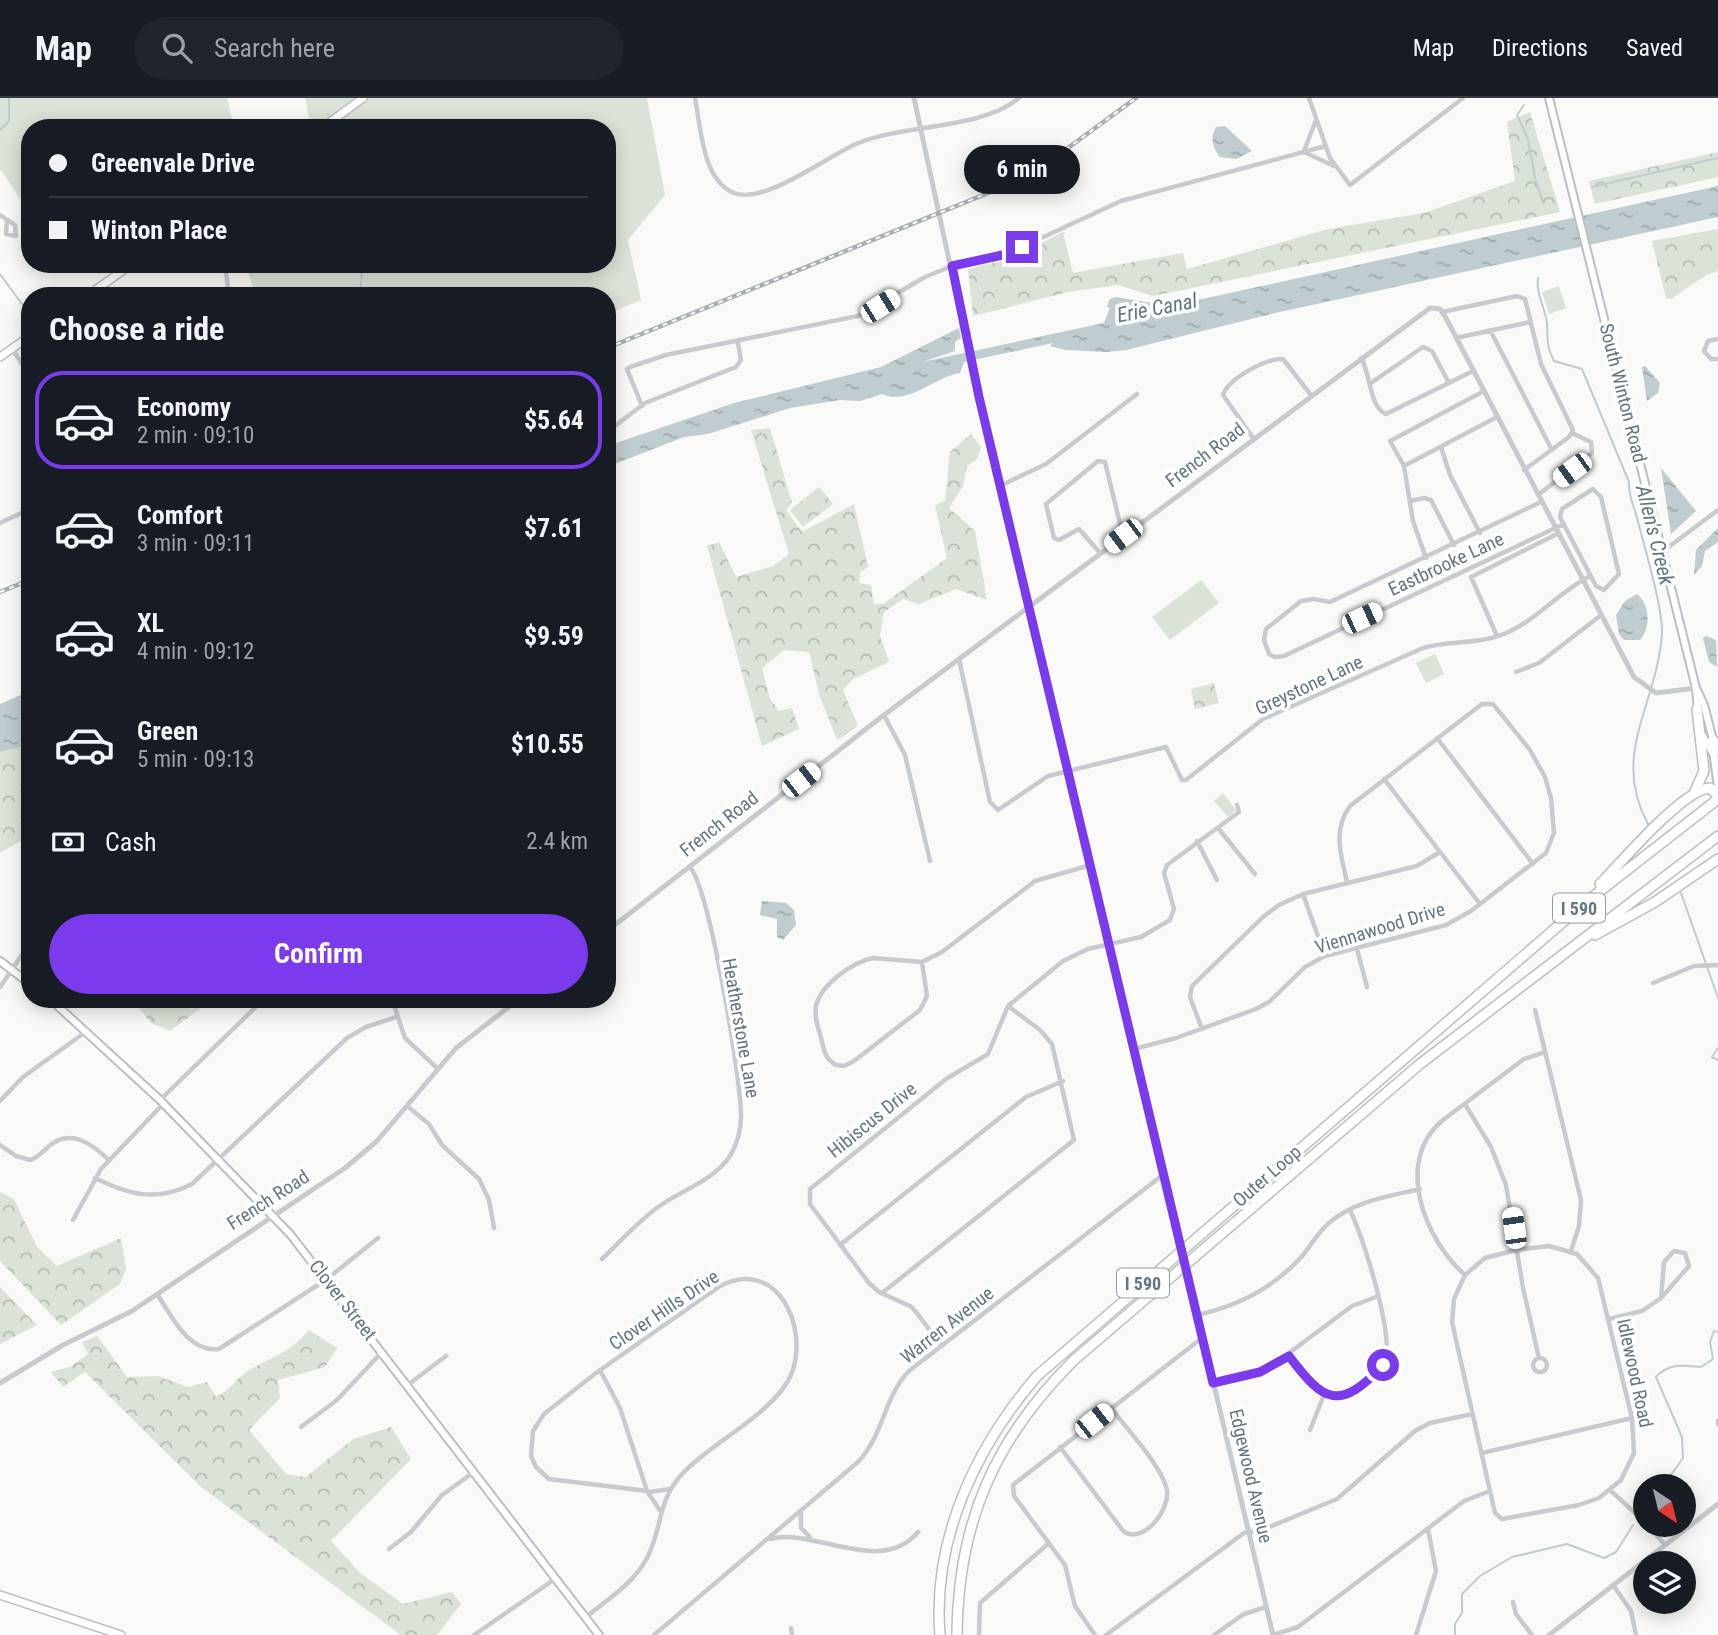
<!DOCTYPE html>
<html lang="en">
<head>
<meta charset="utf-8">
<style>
	body { margin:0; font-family:"Roboto Condensed",sans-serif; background:#20242c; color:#f1f3f6; height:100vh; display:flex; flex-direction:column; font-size:26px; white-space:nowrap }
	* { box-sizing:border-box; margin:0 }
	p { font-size:23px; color:#9ea1a6 }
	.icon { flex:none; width:38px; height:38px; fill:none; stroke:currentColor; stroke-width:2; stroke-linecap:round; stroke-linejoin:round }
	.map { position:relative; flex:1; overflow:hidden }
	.details { position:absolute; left:21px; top:189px; width:595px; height:721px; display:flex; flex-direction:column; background:#171b24; border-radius:28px; box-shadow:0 4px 18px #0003 }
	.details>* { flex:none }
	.top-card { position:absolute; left:21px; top:21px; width:595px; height:154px; border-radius:28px; box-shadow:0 4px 18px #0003; display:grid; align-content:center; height:154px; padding:0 28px; background:#171b24 }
	.needle { width:46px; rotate:145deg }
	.fabs { position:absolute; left:1633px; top:1376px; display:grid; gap:14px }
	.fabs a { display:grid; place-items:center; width:63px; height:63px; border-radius:50%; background:#171b24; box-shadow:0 4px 18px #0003; font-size:35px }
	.end { position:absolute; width:32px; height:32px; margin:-16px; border:9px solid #7c3aed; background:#fff; box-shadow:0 0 0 4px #fff }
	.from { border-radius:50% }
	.bubble { position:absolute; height:49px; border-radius:24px; background:#171b24; box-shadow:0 4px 18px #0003; font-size:23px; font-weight:700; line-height:49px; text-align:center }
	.car { position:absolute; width:21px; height:42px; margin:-21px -10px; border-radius:9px; box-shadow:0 0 5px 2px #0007; background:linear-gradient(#fff 24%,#345 0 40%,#fff 0 76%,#345 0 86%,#fff 0) }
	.top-card b { display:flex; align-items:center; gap:24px; height:66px; font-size:26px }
	.top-card b+b { border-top:2px solid #363941 }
	.top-card i { width:18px; height:18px; background:#f1f3f6 }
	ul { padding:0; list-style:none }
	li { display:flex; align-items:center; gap:21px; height:98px; margin:0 14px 10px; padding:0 14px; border:4px solid transparent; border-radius:28px }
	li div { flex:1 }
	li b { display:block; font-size:26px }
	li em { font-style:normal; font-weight:700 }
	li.current { border-color:#7c3aed }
	li>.icon { width:63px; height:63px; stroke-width:1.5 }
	h2 { padding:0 28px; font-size:32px; line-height:84px }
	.pay { display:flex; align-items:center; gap:18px; height:77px; padding:0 28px; font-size:26px }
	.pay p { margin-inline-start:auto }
	.primary-button { display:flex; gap:14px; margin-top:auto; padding:14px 28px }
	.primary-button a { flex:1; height:80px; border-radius:42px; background:#7c3aed; color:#fff; font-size:28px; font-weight:700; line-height:80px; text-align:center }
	header { display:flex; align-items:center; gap:42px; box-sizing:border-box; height:98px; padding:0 35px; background:#171b24; border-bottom:2px solid #363941 }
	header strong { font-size:33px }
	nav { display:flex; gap:38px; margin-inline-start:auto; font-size:24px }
	.search { width:490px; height:63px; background:#20242c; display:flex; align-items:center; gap:18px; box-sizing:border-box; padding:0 24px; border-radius:38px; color:#9ea1a6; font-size:26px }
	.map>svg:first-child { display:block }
	.grass { fill:#dbe2d7 }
	.forest { fill:url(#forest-crowns) }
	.water { fill:url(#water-ripples) }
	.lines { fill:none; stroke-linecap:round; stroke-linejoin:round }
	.stream { stroke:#bfccd0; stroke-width:2 }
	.secondary-casing { stroke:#b9bfc3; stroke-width:10 }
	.primary-casing { stroke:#bcc0c4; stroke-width:10 }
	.motorway-casing { stroke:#bbbfc2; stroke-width:12 }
	.minor { stroke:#c7cbcf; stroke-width:4.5 }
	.tertiary { stroke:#c7cbcf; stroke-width:5 }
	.secondary { stroke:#fff; stroke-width:6 }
	.primary { stroke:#fff; stroke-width:7 }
	.motorway { stroke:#fff; stroke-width:9 }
	.rail-casing { stroke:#a7aeb4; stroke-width:4.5 }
	.rail { stroke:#fff; stroke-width:2; stroke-dasharray:5; stroke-linecap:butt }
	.tertiary-bridge { stroke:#c7cbcf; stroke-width:5 }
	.route { stroke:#7c3aed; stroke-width:9 }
	.labels { text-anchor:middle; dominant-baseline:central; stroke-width:7; stroke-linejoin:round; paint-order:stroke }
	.shield { fill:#fff; stroke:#919fa9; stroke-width:2 }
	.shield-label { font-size:18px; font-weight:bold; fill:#627684 }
	.street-label { font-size:19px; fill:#627684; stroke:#fff }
	.water-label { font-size:21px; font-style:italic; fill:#5d767e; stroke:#fff }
</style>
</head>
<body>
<header>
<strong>Map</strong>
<div class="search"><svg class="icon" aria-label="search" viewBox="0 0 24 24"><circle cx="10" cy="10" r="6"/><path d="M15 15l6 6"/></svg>Search here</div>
<nav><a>Map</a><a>Directions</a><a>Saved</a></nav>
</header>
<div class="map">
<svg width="1718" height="1537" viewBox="0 0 1718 1537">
	<defs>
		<pattern id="forest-crowns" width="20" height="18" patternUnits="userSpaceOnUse" patternTransform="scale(1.75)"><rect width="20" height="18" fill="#dbe2d7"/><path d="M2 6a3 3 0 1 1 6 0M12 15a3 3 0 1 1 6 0" fill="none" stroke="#b5bcb4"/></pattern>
		<pattern id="water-ripples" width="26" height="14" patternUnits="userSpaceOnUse" patternTransform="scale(1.75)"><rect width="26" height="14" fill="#bfccd0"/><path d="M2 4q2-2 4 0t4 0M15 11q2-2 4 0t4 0" fill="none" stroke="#9faaae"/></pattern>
	</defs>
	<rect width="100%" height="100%" fill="#f9f9f7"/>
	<path class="grass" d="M0,0H227L234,30H30V115L0,71Z
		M305,0H647L665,97L628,142L641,202L607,216V198H255L246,166H607V30H311Z
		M1559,188L1566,210L1549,216L1542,194Z
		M1201,482L1219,505L1170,542L1152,519Z
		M1435,556L1444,576L1426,585L1416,565Z
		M1223,695L1236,712L1228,719L1214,703Z"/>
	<path class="forest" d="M1530,14L1560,114L1153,198L1118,187L1068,194L973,218L968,171L1010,161L1063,134L1073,175L1183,155L1187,171L1328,131L1424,115L1515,83L1507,24Z
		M1718,54V79L1595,106L1589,83Z
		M1718,131V173L1706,177L1671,201L1666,200L1652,143Z
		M770,330L792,405L786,412L802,434L854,406L868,469L860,474L859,485L871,487L874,506H883L947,460L935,407L945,403L950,354L971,336L981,349L977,361L967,368L963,388L949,410L975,433L987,502L956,491L919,506L903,501L884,514L880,538L889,564L853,581L843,592L858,628L837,642L820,599L809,554L784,552L762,570L770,601L779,613L792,610L799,631L762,648L707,448L719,444L736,479L773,468L789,456L751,332Z
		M819,389L833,406L803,429L790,412Z
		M1214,585L1219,605L1195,611L1191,591Z
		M30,647V737L0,755V654Z
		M132,901H204L201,910L170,933L151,925Z
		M0,1094L14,1101L37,1149L57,1168L121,1140L126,1170L120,1186L61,1227L0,1163Z
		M0,1189L37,1227L0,1246Z
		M309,1232L337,1250L325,1269L278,1282L280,1300L249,1332L286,1376L306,1379L353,1341L391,1329L411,1361L331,1443L360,1475L403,1506L452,1494L461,1506L437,1537H401L201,1389L85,1274L63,1289L51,1274L70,1269L88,1256L82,1244L97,1238L127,1279L158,1278L188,1289L207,1284L216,1299C234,1290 233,1283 245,1275C271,1258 288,1257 309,1232Z"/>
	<path class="water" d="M1225,28L1252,53L1236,61L1220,59C1212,49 1210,40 1216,29Z
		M1718,88V119L1275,215L1126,252L1106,254L1066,252L1050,248L1053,245L964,264L960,275C936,278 908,308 882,296L860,303L840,302L790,310L708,336L684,339L607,369V349L616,345L734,305L881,269L959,230L961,240L955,244V253L922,264L1104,225L1110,210L1107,209L1110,201L1116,199L1163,207L1193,203Z
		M1645,268L1660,285L1658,295L1647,303L1642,269Z
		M1661,370L1696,413L1671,436Z
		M1718,430V444L1705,453L1702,468L1694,477L1696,452Z
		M1637,496C1650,506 1651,530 1640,542H1624L1619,536L1616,517L1625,503Z
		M1706,538L1716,542L1717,569L1709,564L1703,540Z
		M30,593V647L0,654V606Z
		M762,803L786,805L794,812L796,827L783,842L777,839V821L760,817Z"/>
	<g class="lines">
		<path class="stream" d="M1524,7L1517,17L1528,41L1535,80L1543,105
			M0,32L9,23V0
			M1592,89L1718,60
			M0,176L30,217
			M1538,180C1536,197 1545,209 1547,225C1548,241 1546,248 1554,263L1582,271L1629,384C1628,398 1634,407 1637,420C1644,447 1663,511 1662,535C1657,608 1610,656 1648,726
			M360,198L362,172
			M1681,795L1718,900
			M1718,950L1712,959L1718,962
			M1663,1388L1683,1360L1682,1339L1656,1279C1669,1265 1683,1267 1701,1269L1713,1261L1710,1244L1714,1233L1718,1234
			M1642,1415L1645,1412
			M1455,1537V1526L1462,1515V1496L1480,1478L1512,1459L1567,1446L1604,1460L1616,1454L1633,1427"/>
		<defs>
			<path id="secondary" d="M1549,0L1696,590L1698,613
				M1696,590L1704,607L1714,646
				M1703,638L1718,665
				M1714,660L1718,689
				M0,863L30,886
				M50,901L160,1002L290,1136L599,1537"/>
			<path id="primary" d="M322,30L363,0
				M87,198L132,166
				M0,259L30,238
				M0,1497L121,1537"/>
			<path id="motorway" d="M1713,642L1718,652
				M1695,693L1704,673L1697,611
				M1600,786C1620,766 1683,691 1710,690L1718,698
				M1595,837L1655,804L1718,761
				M940,1537C932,1441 976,1349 1037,1278L1586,804L1718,701
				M957,1537C958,1425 994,1342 1073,1263L1420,966L1718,738"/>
		</defs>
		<use href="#secondary" class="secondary-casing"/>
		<use href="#primary" class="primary-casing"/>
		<use href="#motorway" class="motorway-casing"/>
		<path class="minor" d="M695,0C701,29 702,82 734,95C764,107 826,59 856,46C902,26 981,32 1019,0
			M1309,0L1330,60L1350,87L1463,0
			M1304,53L1316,22
			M1304,54L1334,68
			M0,117L15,127L16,138L6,136L7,122
			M225,166L229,198
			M1442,214L1517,198L1525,201L1541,266L1573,332L1569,339L1524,372
			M1490,232L1552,352
			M1456,240L1530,224
			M1718,241L1708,243L1704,253L1711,261H1718
			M12,251L30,277
			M1361,260C1371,276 1369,309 1386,316L1473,273
			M1371,285L1423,249L1432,253L1449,285
			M642,308L627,271L630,269L666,257L858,218L925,179L952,168L1007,156L1121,103L1326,48
			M607,334L645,305L736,269L741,262L738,245
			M1253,340L1223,297C1228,281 1266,260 1283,261L1311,297
			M1441,349L1450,377L1480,435
			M1404,368L1497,319
			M1002,387L1046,366L1137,296
			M1593,391L1601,399L1619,476L1604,492L1596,488L1560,419L1562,411Z
			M1538,397L1592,355L1591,344L1572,335
			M1410,403L1424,400L1431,402L1454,447
			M1541,404L1330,504L1313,501L1301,503L1266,531L1264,542L1269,556L1275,559L1284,558L1564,426
			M0,425L30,411
			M1662,454L1718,412
			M1100,455L1079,431L1059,442L1054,440L1046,406L1098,363L1105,364L1123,438
			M1426,460L1413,423L1404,368L1390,343L1484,293
			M1497,538L1471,479L1557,436
			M959,561L990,704L998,712L1048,678L1166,649L1182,682H1186L1263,621L1423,550C1449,542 1477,547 1504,536C1537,522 1559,494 1590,478
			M1516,574L1539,565L1600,518
			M884,617L905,657L930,763
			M1437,640L1533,766
			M1384,681L1480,806
			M1218,730L1255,776
			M1197,743L1217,782
			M1303,796L1325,858
			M1357,851L1367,889
			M873,860L922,864L927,898L920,912L854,963L844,968L836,967C825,961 824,952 821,940C818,930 814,918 816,908C821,886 853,864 873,860Z
			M922,864L942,854L1035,783L1091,767
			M1653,885L1694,868L1718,867
			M0,889L30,845
			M392,901L405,940L437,970
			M1535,912L1581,1102L1579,1128L1571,1153
			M1202,931L1190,899L1192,888L1263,819L1279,807L1303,796L1417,768L1440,754
			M1134,951L1176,940L1256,911L1269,904L1305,869L1325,858L1446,827L1471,813L1546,755L1554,735L1551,700L1545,679L1530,652L1493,606H1482L1350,708C1332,733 1341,757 1347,784
			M160,1002L264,901
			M0,1003L23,979L87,933
			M1465,1006L1491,1049L1506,1087L1523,1190L1539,1260
			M407,1008L429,1026L442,1047L479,1081L489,1102L494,1130
			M0,1047L16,1058L30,1062C39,1059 42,1054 49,1048C71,1030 92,1046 109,1062
			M95,1080C129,1097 157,1104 192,1086L347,940L366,929L396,919
			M73,1122L101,1071L163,1006
			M840,1147L1026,999L1063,983
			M1549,1148L1577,1156L1598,1180L1632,1320L1634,1355L1621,1382L1599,1400L1579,1407L1502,1421L1495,1415L1490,1393L1452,1224L1454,1201L1465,1177L1485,1160L1516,1152Z
			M1674,1153L1685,1155L1689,1168L1661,1200L1664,1164Z
			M602,1161C621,1143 640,1121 661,1107C684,1091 713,1083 730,1058C737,1046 741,1032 741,1018C741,980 710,793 690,769
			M1465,1177C1425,1142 1393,1063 1443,1022L1524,961L1545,954
			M882,1195L1074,1042L1052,946L1040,932L1008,908
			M157,1196C172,1218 188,1255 219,1251L327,1181L378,1140
			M1197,1217C1238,1208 1275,1189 1303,1157C1312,1146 1319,1133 1330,1124C1354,1103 1390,1098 1420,1091
			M1609,1221L1642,1213L1661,1200
			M942,1248L912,1209L879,1194L869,1185L810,1106V1091L946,981L988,956L1008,908L1063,863L1088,851L1141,839L1170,822L1174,811L1164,775L1167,767L1239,714L1237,707
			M1289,1258C1310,1286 1325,1314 1362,1285C1370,1278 1380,1272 1385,1263C1394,1235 1363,1140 1350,1112
			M1533 1267a7 7 0 1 1 14 0a7 7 0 1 1-14 0Z
			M600,1272L620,1310L647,1393
			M1213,1285L1269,1270L1352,1208L1376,1199
			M409,1286L446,1258
			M1718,1323V1326
			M301,1329L337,1302L382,1254
			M1310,1332L1324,1297
			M1060,1349L1124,1434C1145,1446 1170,1411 1167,1392C1162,1368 1126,1330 1111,1310
			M1482,1355L1632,1320
			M1611,1393L1645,1424
			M650,1394L670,1391
			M801,1414V1430L810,1439
			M1647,1426L1665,1447
			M770,1441C815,1429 880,1479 918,1434
			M389,1451L411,1434L442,1397L474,1374
			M1613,1487L1631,1513L1636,1537
			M1513,1504L1516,1516L1532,1537
			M586,1519C607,1502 634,1485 647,1460C664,1427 656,1403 684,1374C714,1343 774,1315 791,1277C810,1231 778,1158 720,1188L596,1275L544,1316L533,1333L531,1358L536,1369L549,1381L647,1393L661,1414
			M791,1530L792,1537
			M474,1537L555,1481
			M654,1537L858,1364C885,1335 883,1300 909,1273L1164,1076
			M979,1537L980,1505L1049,1445
			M1095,1537L1075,1508L1065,1467L1014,1398L1013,1387L1202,1240
			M1106,1537L1244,1435L1262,1432L1337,1401L1415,1333L1430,1325L1472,1316
			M1214,1537L1244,1516L1266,1509
			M1273,1537L1298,1529L1464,1403L1490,1393
			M1416,1537L1436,1473L1428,1431"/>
		<path class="tertiary" d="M914,0L978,296L1178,1136
			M607,833L884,617L1430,210L1440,211L1446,220L1634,579L1656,595L1696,590
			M1189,1181L1273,1537
			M0,1285L63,1247L132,1213L345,1070L376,1044L456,950L519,901
			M1549,1537L1718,1406"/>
		<use href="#secondary" class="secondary"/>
		<use href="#primary" class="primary"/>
		<use href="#motorway" class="motorway"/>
		<defs>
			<path id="rail" d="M607,250L993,93L1057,58L1136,0
				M0,494L30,482"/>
		</defs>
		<use href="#rail" class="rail-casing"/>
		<use href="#rail" class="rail"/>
		<path class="tertiary-bridge" d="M1178,1136L1189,1181"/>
	</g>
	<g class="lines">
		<path class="route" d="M1022,149L1007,156L952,168L979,299L1213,1285L1260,1274L1289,1258C1323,1303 1339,1315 1383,1267"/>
	</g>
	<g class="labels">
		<g class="shield">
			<rect x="1553" y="795.5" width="52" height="29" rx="5"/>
			<rect x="1117" y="1170.5" width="52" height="29" rx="5"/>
		</g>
		<g class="shield-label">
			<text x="1579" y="810">I 590</text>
			<text x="1143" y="1185">I 590</text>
		</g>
		<g class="street-label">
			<text transform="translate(1623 295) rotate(76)">South Winton Road</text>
			<text transform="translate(1205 357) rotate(-37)">French Road</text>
			<text transform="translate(1446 466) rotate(-25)">Eastbrooke Lane</text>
			<text transform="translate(1309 587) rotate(-25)">Greystone Lane</text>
			<text transform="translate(719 726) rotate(-38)">French Road</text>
			<text transform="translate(1380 830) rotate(-17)">Viennawood Drive</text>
			<text transform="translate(741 930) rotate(80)">Heatherstone Lane</text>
			<text transform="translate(872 1022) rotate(-39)">Hibiscus Drive</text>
			<text transform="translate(1267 1078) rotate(-41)">Outer Loop</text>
			<text transform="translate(268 1102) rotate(-33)">French Road</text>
			<text transform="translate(343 1202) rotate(52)">Clover Street</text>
			<text transform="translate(664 1212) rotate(-34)">Clover Hills Drive</text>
			<text transform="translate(947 1227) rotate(-38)">Warren Avenue</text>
			<text transform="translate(1635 1275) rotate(78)">Idlewood Road</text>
			<text transform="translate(1251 1378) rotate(77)">Edgewood Avenue</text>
		</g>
		<g class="water-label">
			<text transform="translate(1157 210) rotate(-11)">Erie Canal</text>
			<text transform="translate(1655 437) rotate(76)">Allen's Creek</text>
		</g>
	</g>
</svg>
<div class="fabs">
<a><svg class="needle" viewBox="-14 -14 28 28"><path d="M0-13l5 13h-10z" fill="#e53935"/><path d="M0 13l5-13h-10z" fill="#9ea1a6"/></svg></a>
<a><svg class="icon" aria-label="layers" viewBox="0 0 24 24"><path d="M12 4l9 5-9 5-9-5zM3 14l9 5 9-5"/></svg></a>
</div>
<i class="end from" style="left:1383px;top:1267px"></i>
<i class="end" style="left:1022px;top:149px"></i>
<div class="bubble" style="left:964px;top:47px;width:116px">6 min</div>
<i class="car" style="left:880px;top:208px;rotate:58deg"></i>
<i class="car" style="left:1572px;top:372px;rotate:234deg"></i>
<i class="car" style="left:1123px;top:438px;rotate:233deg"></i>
<i class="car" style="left:1362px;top:520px;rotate:65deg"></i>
<i class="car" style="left:801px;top:682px;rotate:52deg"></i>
<i class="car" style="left:1514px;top:1130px;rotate:352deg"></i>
<i class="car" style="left:1094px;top:1323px;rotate:52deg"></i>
<div class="top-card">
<b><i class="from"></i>Greenvale Drive</b>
<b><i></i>Winton Place</b>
</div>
<section class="details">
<h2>Choose a ride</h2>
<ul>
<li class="current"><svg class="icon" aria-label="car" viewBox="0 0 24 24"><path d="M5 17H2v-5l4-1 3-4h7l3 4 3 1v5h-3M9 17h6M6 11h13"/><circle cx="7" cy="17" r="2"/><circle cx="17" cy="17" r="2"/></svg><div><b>Economy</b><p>2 min · 09:10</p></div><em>$5.64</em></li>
<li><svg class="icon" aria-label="car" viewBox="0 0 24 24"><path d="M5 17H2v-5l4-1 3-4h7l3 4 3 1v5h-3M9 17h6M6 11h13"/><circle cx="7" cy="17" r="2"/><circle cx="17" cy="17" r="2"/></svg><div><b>Comfort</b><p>3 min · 09:11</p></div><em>$7.61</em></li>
<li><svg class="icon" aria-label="car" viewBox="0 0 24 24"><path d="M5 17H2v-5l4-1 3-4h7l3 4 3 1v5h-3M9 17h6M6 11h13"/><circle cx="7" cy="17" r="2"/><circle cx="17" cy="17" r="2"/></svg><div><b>XL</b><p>4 min · 09:12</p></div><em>$9.59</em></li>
<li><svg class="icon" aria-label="car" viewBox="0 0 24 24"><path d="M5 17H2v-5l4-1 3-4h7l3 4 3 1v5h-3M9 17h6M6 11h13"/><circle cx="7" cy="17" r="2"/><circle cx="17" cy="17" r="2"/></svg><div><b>Green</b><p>5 min · 09:13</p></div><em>$10.55</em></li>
</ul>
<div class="pay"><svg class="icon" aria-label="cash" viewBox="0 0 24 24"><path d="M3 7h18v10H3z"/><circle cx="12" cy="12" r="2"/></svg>Cash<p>2.4 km</p></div>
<div class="primary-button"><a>Confirm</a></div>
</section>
</div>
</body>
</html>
